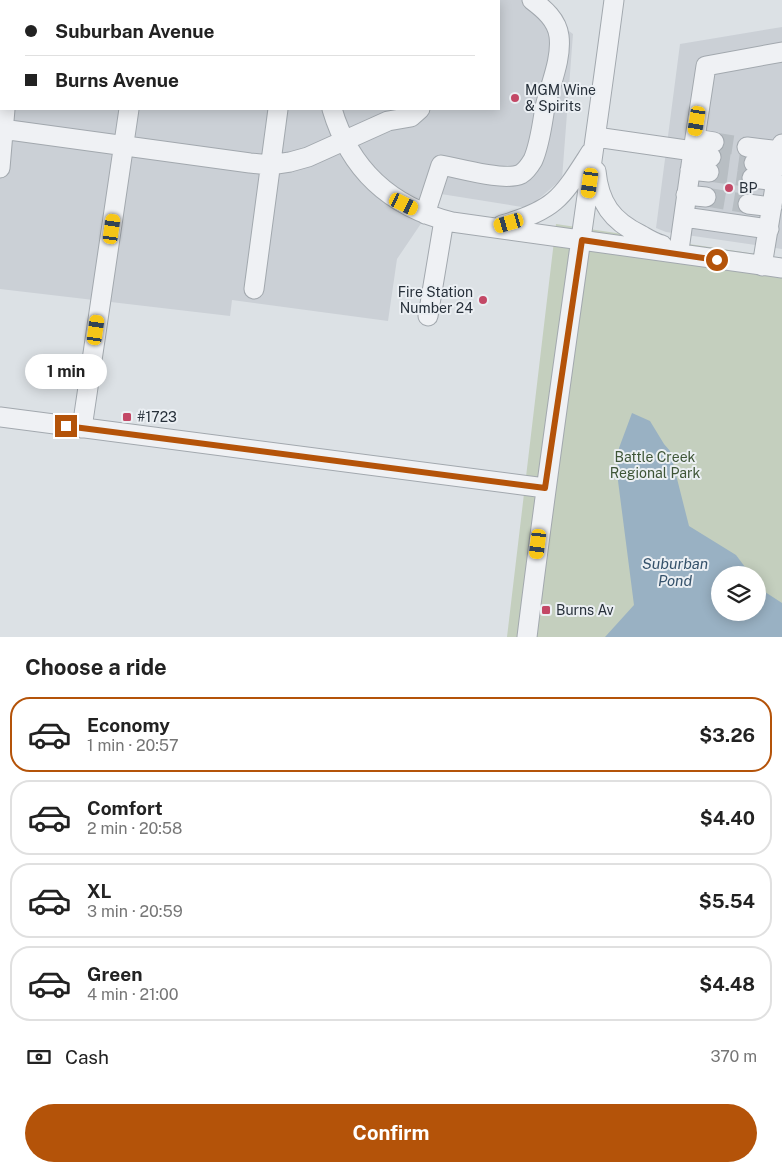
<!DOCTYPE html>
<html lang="en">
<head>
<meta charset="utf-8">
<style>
	body { margin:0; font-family:"Public Sans",sans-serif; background:#f2f2f2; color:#222; height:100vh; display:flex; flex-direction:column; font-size:19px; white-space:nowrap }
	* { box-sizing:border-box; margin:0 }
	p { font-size:16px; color:#767676 }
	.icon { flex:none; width:28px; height:28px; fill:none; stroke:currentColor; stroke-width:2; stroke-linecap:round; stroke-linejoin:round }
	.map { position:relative; height:637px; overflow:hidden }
	.drawer { display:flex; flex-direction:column; background:#fff; flex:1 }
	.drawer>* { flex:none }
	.hud { position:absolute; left:0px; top:0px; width:500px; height:110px; box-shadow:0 2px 12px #0003; display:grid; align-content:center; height:110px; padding:0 25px; background:#fff }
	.fabs { position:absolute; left:711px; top:566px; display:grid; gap:10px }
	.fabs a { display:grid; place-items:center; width:55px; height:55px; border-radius:50%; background:#fff; box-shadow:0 2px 12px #0003; font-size:25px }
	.end { position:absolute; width:22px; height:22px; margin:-11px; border:6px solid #b45309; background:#fff; box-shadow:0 0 0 2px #fff }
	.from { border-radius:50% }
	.bubble { position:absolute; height:35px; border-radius:18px; background:#fff; box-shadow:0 2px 12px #0003; font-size:16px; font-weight:700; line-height:35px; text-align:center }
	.car { position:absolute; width:15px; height:30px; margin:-15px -8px; border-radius:6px; box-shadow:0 0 4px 1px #0007; background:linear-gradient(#f5c518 24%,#345 0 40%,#f5c518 0 76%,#345 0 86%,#f5c518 0) }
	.hud b { display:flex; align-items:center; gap:18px; height:48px; font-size:19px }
	.hud b+b { border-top:1px solid #e0e0e0 }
	.hud i { width:12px; height:12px; background:#222 }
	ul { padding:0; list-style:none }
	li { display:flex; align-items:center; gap:15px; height:75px; margin:0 10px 8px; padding:0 15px; border:2px solid #e0e0e0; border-radius:20px }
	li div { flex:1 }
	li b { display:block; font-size:19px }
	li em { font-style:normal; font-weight:700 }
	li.on { border-color:#b45309 }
	li>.icon { width:45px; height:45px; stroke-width:1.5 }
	h2 { padding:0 25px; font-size:22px; line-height:60px }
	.pay { display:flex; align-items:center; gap:12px; height:55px; padding:0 25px; font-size:19px }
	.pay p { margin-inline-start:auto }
	.button { display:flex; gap:10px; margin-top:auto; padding:10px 25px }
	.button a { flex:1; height:58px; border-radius:30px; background:#b45309; color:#fff; font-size:20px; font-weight:700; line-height:58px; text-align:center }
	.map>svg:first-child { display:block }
	.built { fill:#cbd0d6; fill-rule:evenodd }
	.green { fill:#c4cfbe; fill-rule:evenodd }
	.water { fill:#99b1c3 }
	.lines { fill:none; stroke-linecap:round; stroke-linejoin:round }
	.minor-tunnel { stroke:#b8bec3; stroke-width:19; stroke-dasharray:19 9; stroke-linecap:butt }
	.minor-casing { stroke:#a2a8ae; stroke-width:21 }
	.minor { stroke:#eff1f4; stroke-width:19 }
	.route { stroke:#b45309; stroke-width:6 }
	.poi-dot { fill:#c34866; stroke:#ebeff3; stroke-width:2 }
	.labels { text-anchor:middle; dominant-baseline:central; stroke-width:4; stroke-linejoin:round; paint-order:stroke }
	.poi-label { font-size:14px; fill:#27303a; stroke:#ebeff3; text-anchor:start }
	.park-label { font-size:14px; fill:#3e5536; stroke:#ebeff3 }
	.water-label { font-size:15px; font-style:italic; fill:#35526b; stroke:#ebeff3 }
</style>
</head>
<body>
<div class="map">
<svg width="782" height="637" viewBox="0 0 782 637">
	<rect width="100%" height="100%" fill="#dce1e5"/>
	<path class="built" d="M0,0H526L573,34L562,179L528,208L441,194L397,259L388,321L232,300L230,316L0,289ZM1,1H499V109H1Z
		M782,27V249L666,232L656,228L680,44Z"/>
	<path class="green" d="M556,224L782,258V637H507ZM720,575H758V612H720Z"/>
	<path class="water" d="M632,413L650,421L664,444L670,451L689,526L736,555L751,575H720V612H758V584L762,590L782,603V637H605L634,605L617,473L619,448Z"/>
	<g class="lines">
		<path class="minor-tunnel" d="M714,142L747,147
			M711,157L754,163
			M709,172L752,178
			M706,197L748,204"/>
		<defs>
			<path id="minor" d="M15,0V1
				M464,0L466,1
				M292,1V0
				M335,1V0
				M383,1L384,0
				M332,109C350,170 391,207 452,222L782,268
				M2,129L250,163L270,165L290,162L308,157L388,121L411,117L420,109
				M596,137L693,151L679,250
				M695,139L714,142
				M747,147L781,151
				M693,151L706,66L782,52
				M692,154L711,157
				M754,163L779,166
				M0,168L5,109
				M690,170L709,172
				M596,171C599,203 612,221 641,235C648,239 654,243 662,245
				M752,178L776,181
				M686,195L706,197
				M748,204L772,207
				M425,214L441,165C459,168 505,182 521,174C526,171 530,165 533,160C540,144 542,125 545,107C550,85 562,59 559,36C557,20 544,9 532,0
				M684,217L769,229
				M502,225C556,210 562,197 591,152
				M762,266L782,144
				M254,289L278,109
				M428,316L444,220
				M0,417L545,488
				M82,428L129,109
				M527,637C553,424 586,212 614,0"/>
		</defs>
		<use href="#minor" class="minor-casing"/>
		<use href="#minor" class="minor"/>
	</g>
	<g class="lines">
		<path class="route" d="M66,426L545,488L582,240L717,260"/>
	</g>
	<g class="poi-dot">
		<circle cx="515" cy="98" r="5"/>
		<circle cx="729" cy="188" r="5"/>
		<circle cx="483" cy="300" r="5"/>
		<rect x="122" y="412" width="10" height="10" rx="2.5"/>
		<rect x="541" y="605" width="10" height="10" rx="2.5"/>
	</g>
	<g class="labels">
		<g class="poi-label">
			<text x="525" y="90">MGM Wine<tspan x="525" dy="16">&amp; Spirits</tspan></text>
			<text x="739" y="188">BP</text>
			<text x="473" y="292" text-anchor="end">Fire Station<tspan x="473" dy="16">Number 24</tspan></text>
			<text x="137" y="417">#1723</text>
			<text x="556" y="610">Burns Av</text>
		</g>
		<g class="park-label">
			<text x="655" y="457">Battle Creek<tspan x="655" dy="16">Regional Park</tspan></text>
		</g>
		<g class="water-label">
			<text x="675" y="563">Suburban<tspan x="675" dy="17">Pond</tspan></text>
		</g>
	</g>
</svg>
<div class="fabs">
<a><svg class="icon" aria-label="layers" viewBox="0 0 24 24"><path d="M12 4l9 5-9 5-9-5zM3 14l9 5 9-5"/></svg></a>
</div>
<i class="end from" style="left:717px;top:260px"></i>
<i class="end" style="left:66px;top:426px"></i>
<div class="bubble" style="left:25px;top:354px;width:82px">1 min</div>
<i class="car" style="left:697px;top:121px;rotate:189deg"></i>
<i class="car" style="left:590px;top:183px;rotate:188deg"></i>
<i class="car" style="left:404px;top:204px;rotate:116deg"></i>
<i class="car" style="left:509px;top:223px;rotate:254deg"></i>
<i class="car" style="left:112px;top:229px;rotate:8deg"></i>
<i class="car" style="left:96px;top:330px;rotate:8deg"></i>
<i class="car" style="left:538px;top:544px;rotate:187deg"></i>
<div class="hud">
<b><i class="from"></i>Suburban Avenue</b>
<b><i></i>Burns Avenue</b>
</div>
</div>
<section class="drawer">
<h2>Choose a ride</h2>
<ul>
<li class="on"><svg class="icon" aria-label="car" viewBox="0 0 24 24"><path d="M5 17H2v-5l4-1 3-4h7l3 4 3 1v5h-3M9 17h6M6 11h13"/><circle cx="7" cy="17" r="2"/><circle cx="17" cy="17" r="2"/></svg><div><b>Economy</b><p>1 min · 20:57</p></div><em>$3.26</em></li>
<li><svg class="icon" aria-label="car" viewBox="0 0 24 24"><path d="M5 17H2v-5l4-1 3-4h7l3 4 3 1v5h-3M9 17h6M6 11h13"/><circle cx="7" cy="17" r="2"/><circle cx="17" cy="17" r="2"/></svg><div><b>Comfort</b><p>2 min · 20:58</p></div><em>$4.40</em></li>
<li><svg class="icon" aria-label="car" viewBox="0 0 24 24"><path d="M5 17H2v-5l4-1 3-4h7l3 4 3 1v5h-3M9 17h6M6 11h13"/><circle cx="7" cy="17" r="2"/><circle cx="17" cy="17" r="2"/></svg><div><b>XL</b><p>3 min · 20:59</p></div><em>$5.54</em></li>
<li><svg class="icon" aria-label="car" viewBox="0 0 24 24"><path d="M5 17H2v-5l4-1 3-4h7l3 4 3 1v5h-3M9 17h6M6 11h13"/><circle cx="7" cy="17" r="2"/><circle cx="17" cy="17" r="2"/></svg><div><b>Green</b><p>4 min · 21:00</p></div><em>$4.48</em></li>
</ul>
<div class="pay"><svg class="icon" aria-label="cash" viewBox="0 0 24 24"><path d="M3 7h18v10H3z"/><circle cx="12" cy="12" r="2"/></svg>Cash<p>370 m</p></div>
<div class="button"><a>Confirm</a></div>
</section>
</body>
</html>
